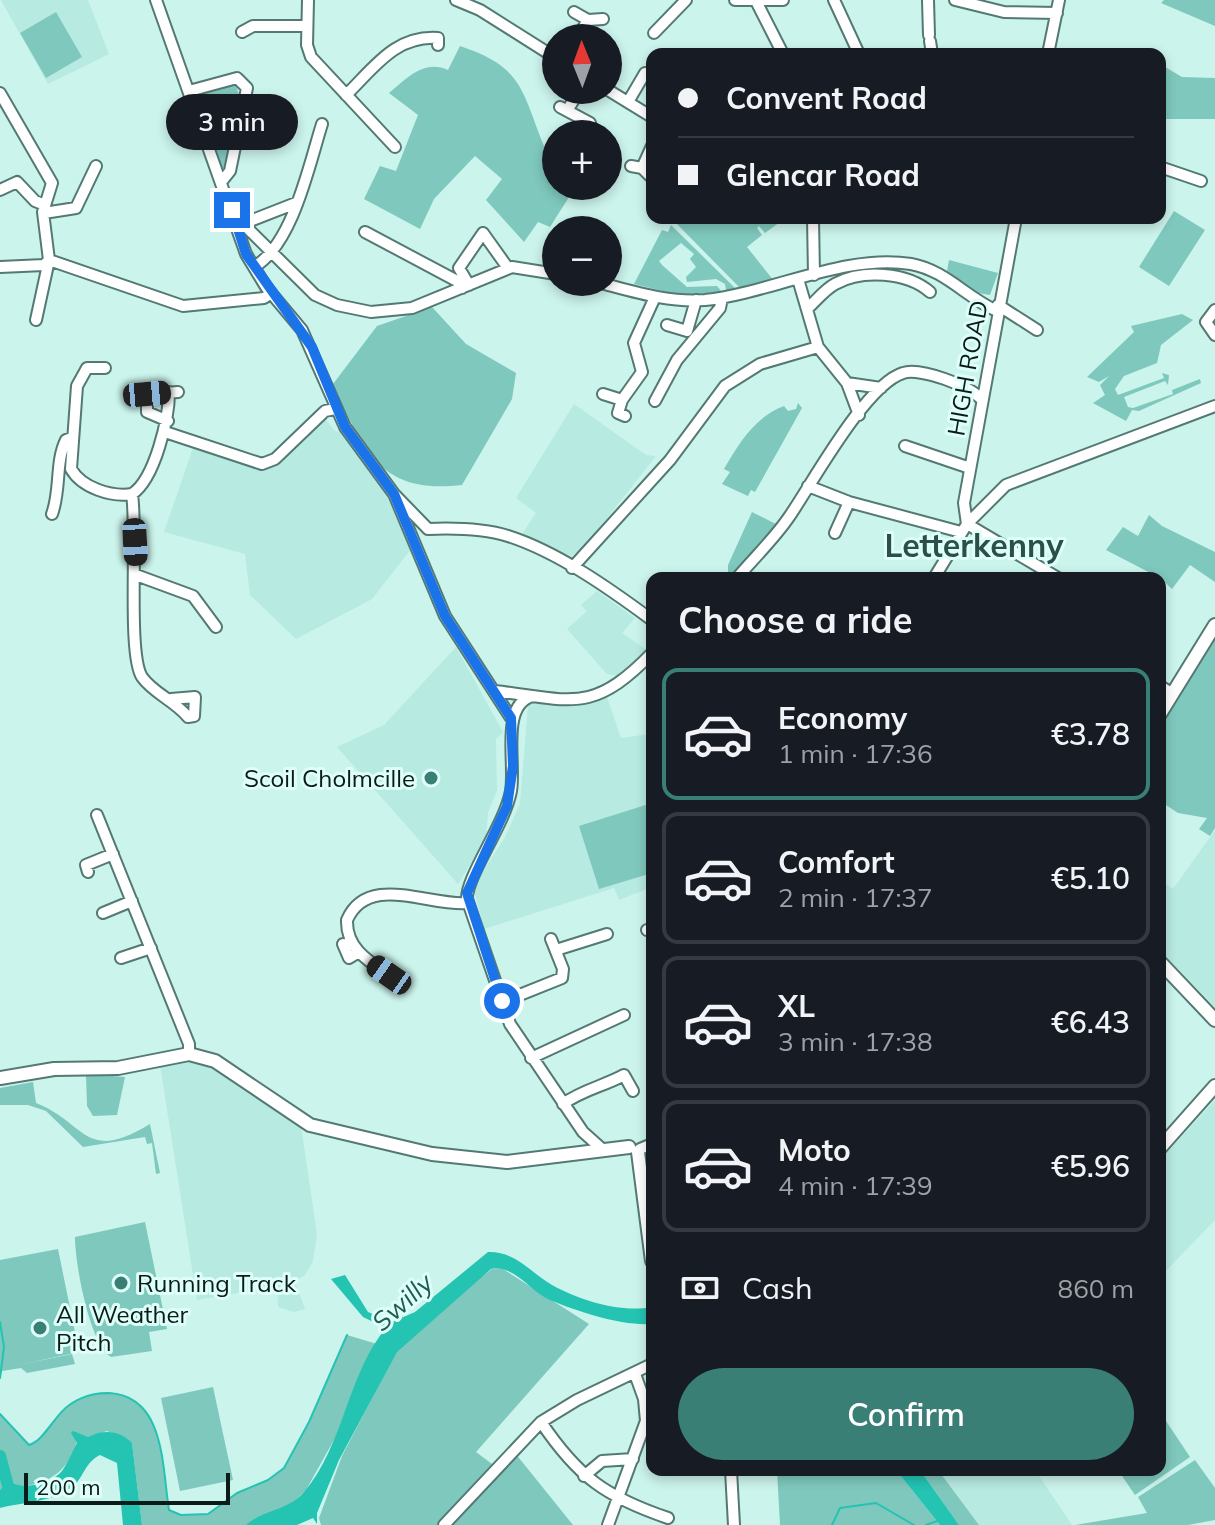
<!DOCTYPE html>
<html lang="en">
<head>
<meta charset="utf-8">
<style>
	body { margin:0; font-family:Mulish,sans-serif; background:#242831; color:#f1f3f6; height:100vh; display:flex; flex-direction:column; font-size:30px; white-space:nowrap }
	* { box-sizing:border-box; margin:0 }
	p { font-size:26px; color:#9ea1a6 }
	.icon { flex:none; width:44px; height:44px; fill:none; stroke:currentColor; stroke-width:2; stroke-linecap:round; stroke-linejoin:round }
	.map { position:relative; flex:1; overflow:hidden }
	.side { position:absolute; left:646px; top:572px; width:520px; height:904px; display:flex; flex-direction:column; background:#171b24; border-radius:16px; box-shadow:0 4px 12px #0003 }
	.side>* { flex:none }
	.hud { position:absolute; left:646px; top:48px; width:520px; height:176px; border-radius:16px; box-shadow:0 4px 12px #0003; display:grid; align-content:center; height:176px; padding:0 32px; background:#171b24 }
	.needle { width:52px; rotate:359deg }
	.tools { position:absolute; left:542px; top:24px; display:grid; gap:16px }
	.tools a { display:grid; place-items:center; width:80px; height:80px; border-radius:50%; background:#171b24; box-shadow:0 4px 12px #0003; font-size:40px }
	.scale { position:absolute; left:24px; bottom:20px; width:206px; box-sizing:border-box; padding-left:8px; border:4px solid #0b1b18; border-top:0; font-size:22px; line-height:28px; white-space:nowrap; color:#0b1b18; -webkit-text-stroke:6px #defff9; paint-order:stroke }
	.end { position:absolute; width:36px; height:36px; margin:-18px; border:10px solid #1a73e8; background:#fff; box-shadow:0 0 0 4px #fff }
	.from { border-radius:50% }
	.bubble { position:absolute; height:56px; border-radius:28px; background:#171b24; box-shadow:0 4px 12px #0003; font-size:26px; font-weight:600; line-height:56px; text-align:center }
	.car { position:absolute; width:24px; height:48px; margin:-24px -12px; border-radius:10px; box-shadow:0 0 6px 2px #0007; background:linear-gradient(#222 24%,#8ab4d8 0 40%,#222 0 76%,#8ab4d8 0 86%,#222 0) }
	.hud b { display:flex; align-items:center; gap:28px; height:76px; font-size:30px }
	.hud b+b { border-top:2px solid #363941 }
	.hud i { width:20px; height:20px; background:#f1f3f6 }
	ul { padding:0; list-style:none }
	li { display:flex; align-items:center; gap:24px; height:132px; margin:0 16px 12px; padding:0 16px; border:4px solid #363941; border-radius:16px }
	li div { flex:1 }
	li b { display:block; font-size:30px }
	li em { font-style:normal; font-weight:600 }
	li.active { border-color:#397f75 }
	li>.icon { width:72px; height:72px; stroke-width:1.5 }
	h2 { padding:0 32px; font-size:36px; line-height:96px }
	.pay { display:flex; align-items:center; gap:20px; height:88px; padding:0 32px; font-size:30px }
	.pay p { margin-inline-start:auto }
	.cta { display:flex; gap:16px; margin-top:auto; padding:16px 32px }
	.cta a { flex:1; height:92px; border-radius:48px; background:#397f75; color:#fff; font-size:32px; font-weight:600; line-height:92px; text-align:center }
	.map>svg:first-child { display:block }
	.built { fill:#b7eae1 }
	.green { fill:#7fc8bd }
	.water { fill:#24c3b2 }
	.lines { fill:none; stroke-linecap:round; stroke-linejoin:round }
	.stream { stroke:#24c3b2; stroke-width:2 }
	.river { stroke:#24c3b2; stroke-width:12 }
	.minor-casing { stroke:#547973; stroke-width:14 }
	.major-casing { stroke:#547973; stroke-width:16 }
	.minor { stroke:#fff; stroke-width:10 }
	.major { stroke:#fff; stroke-width:12 }
	.route { stroke:#1a73e8; stroke-width:10 }
	.poi-dot { fill:#397f75; stroke:#defff9; stroke-width:3 }
	.labels { text-anchor:middle; dominant-baseline:central; stroke-width:6; stroke-linejoin:round; paint-order:stroke }
	.street-label { font-size:24px; fill:#0b1b18; stroke:#defff9 }
	.poi-label { font-size:24px; fill:#0b1b18; stroke:#defff9; text-anchor:start }
	.water-label { font-size:26px; font-style:italic; fill:#215c54; stroke:#defff9 }
	.district-label { font-size:32px; font-weight:bold; fill:#2b4f4a; stroke:#defff9 }
</style>
</head>
<body>
<div class="map">
<svg width="1215" height="1525" viewBox="0 0 1215 1525">
	<rect width="100%" height="100%" fill="#cbf4ec"/>
	<path class="built" d="M1,0H88L109,54L48,84Z
		M574,404L646,455L656,456L585,546L566,560L521,536L536,513L516,498Z
		M325,419L335,431L341,432L384,491L411,549L372,599L296,639L250,595L245,554L164,532L193,448L263,471L280,463Z
		M597,591L635,618L622,633L647,650L627,672L617,676L607,674L567,629L587,611L581,605Z
		M456,647L503,732L496,739L497,791L488,812L486,839L458,884L337,747L384,725Z
		M606,694L621,738L650,734L652,887L619,900L614,888L484,929L473,886L504,839L520,804L528,705L533,701L588,703Z
		M1215,830V1007L1160,950V880L1173,889Z
		M178,1061L212,1066L301,1125L317,1235L313,1261L305,1275L295,1282L305,1309L294,1312L278,1307L277,1286L197,1300L160,1065Z
		M1215,1100V1220L1160,1277V1160Z
		M937,1470H1035L1072,1525H979Z"/>
	<path class="green" d="M1164,0H1215V26L1161,3Z
		M56,12L82,57L46,78L20,33Z
		M460,46C523,67 521,89 544,146L556,149V186H576L550,227L538,222L524,242L486,200L502,179L475,156L434,199L420,229L364,199L380,166L396,171L418,115L389,93C407,78 424,59 448,70Z
		M1160,64L1182,77L1215,78V119H1160Z
		M235,82L240,99L224,168L219,166L194,94Z
		M1174,211L1205,230L1169,286L1139,267Z
		M779,218L780,222L765,233L759,226L757,228L762,235L747,247L774,281L741,289L672,219Z
		M671,225L736,289L726,290L725,284L716,279L687,282L686,277L696,267L690,259L694,254L681,243L659,261L662,265L687,287L717,286L722,292L679,295L634,284L662,230L668,232Z
		M949,260L998,273L990,295L978,293L947,271Z
		M432,307L466,344L516,373L512,399L462,485C378,495 363,448 333,384L377,326Z
		M1182,314L1193,320L1161,345L1157,363L1124,376L1115,389L1118,395L1164,378L1162,373L1169,375L1168,385L1165,381L1124,397L1128,407L1133,408L1173,394L1172,390L1200,379L1201,383L1139,411L1132,410L1126,421L1093,403L1105,395L1100,385L1109,376L1099,382L1087,377L1134,332L1131,326Z
		M798,403L802,408L755,492L751,490L748,496L722,484L730,472L724,469C739,443 755,417 784,406L788,411L796,409Z
		M752,512L780,526L733,578H728V565Z
		M1149,515L1162,526L1215,552V582L1190,565L1172,589L1160,578L1106,550L1123,527L1138,536Z
		M1215,638V828L1210,836L1199,829L1207,818L1178,813L1160,801V727Z
		M652,803V873L599,889L579,826Z
		M86,1074L125,1077L117,1115L93,1116L87,1106Z
		M33,1082L36,1103C87,1123 84,1164 150,1124L160,1173L156,1174L152,1143L147,1144L145,1137L83,1147L46,1111L28,1105H0V1088Z
		M145,1222L167,1329L149,1332L152,1351L111,1357C89,1343 75,1263 75,1237Z
		M58,1249L79,1352L14,1366L72,1354L75,1364L27,1373L21,1368L2,1371L0,1378V1260Z
		M492,1269H503L589,1324L476,1452L496,1467L440,1525H321L319,1518L342,1456L399,1346L420,1324Z
		M347,1335L377,1344L363,1366L335,1438L306,1490L291,1505L246,1525H142L132,1443L107,1431L88,1437L78,1435C73,1471 42,1491 8,1485L0,1490V1414L29,1445L36,1442C58,1414 82,1383 123,1395C135,1399 145,1407 151,1418C164,1445 165,1480 169,1510L181,1515L208,1514L237,1493L268,1480L284,1468L309,1422Z
		M213,1387L233,1480L180,1491L161,1398Z
		M1160,1412L1190,1457L1135,1495L1118,1470H1160Z
		M515,1453L573,1525H450Z
		M1195,1460L1215,1488V1520L1188,1525H1075L1147,1513L1138,1497Z
		M777,1470H896L940,1525H780Z
		M920,1470H938L979,1525H959Z"/>
	<path class="water" d="M488,1252C515,1251 530,1272 552,1285C581,1301 621,1313 652,1307V1324C621,1326 579,1312 550,1300C529,1291 516,1265 491,1269L397,1352L339,1460L317,1513V1524L313,1518L297,1525H246C264,1509 288,1511 304,1492C344,1445 347,1375 386,1328L363,1317L331,1279L345,1275L368,1312L392,1322L415,1312Z
		M73,1431L88,1437C103,1429 120,1430 132,1443L142,1525H123L117,1463L100,1455C84,1463 84,1478 72,1487C52,1503 21,1502 0,1508V1490L9,1481C21,1491 51,1484 62,1471C68,1463 72,1452 77,1443L71,1433Z
		M896,1470H920L959,1525H940Z"/>
	<g class="lines">
		<path class="stream" d="M0,1322L4,1347L0,1378
			M0,1414L29,1445C45,1440 54,1416 68,1406C81,1396 94,1393 109,1393C166,1396 162,1469 169,1510L181,1515L208,1514L237,1493L268,1480L284,1468L309,1422L347,1335
			M832,1525L840,1508L876,1503L914,1525
			M926,1525L940,1520"/>
		<path class="river" d="M0,1456L11,1497"/>
		<defs>
			<path id="minor" d="M156,0L246,254L266,287L302,330L345,427L394,494
				M308,0L307,45L311,57L395,147
				M456,0L480,10L556,58
				M735,0H783
				M834,0L859,54
				M928,0L929,35
				M955,0L1004,12L1057,13
				M756,1L783,54
				M574,12L588,20L603,19
				M242,32L253,26H307
				M654,33L686,0
				M577,38L588,20
				M930,41L932,54
				M1048,54L1059,0
				M608,90L652,117
				M189,91L237,78L247,88L230,171L222,181
				M0,93L52,183L43,212L49,260L36,320
				M346,95C374,68 395,35 438,38V45
				M628,102L645,73
				M560,107L590,123
				M568,109L580,90
				M631,166L642,168L650,176
				M1160,167L1201,181
				M642,168L652,146
				M0,190L17,182L35,201L45,205
				M44,213L76,208L96,166
				M235,216L315,295L337,305L371,312L412,308L512,267L556,274
				M813,218L814,275
				M250,221L296,203
				M365,232L459,282L462,288
				M49,260L183,306L264,298L271,293
				M0,267L44,265L49,260
				M254,267C293,244 309,165 322,124
				M798,279L818,347L847,383L859,415
				M597,282C632,291 668,303 705,300C771,293 846,253 911,264C945,270 967,298 997,311
				M469,285L459,268L483,233L508,268
				M998,305L1037,330
				M807,309C816,301 824,290 835,284C862,269 907,272 930,292
				M1215,310L1206,322L1215,335
				M667,325L687,331L696,300
				M105,368H87L77,386L71,469C82,488 111,497 132,494C155,479 169,418 169,392
				M847,383L881,388
				M147,394V412L168,421
				M603,394L622,400L642,372L634,343L655,297
				M139,395L178,392
				M622,400L618,413L625,416
				M655,401L677,360L720,308L722,298
				M165,432L262,464L275,459L325,411L335,409
				M905,446L970,468
				M808,486L849,502L961,532
				M132,494C138,534 127,654 142,677C153,693 175,701 188,717L194,716L195,697L171,699
				M52,514C61,490 55,462 66,440L73,437
				M967,524L964,503L1016,218
				M967,524L1058,578
				M428,529L394,494L445,616L511,718
				M428,529C452,528 485,529 508,536C558,552 610,589 652,620
				M835,533L849,502
				M572,568L670,460L725,386L760,364L818,347
				M136,575L193,596L216,627
				M737,578C754,558 774,539 789,517C812,484 865,385 903,373C920,367 971,386 982,400
				M934,578L967,524L1006,485L1215,406
				M1160,686L1173,694
				M495,691C571,700 592,715 652,653
				M532,696C500,706 516,762 511,791C505,824 466,877 467,899L510,1024L583,1132L602,1149
				M97,815L189,1044V1054
				M88,872L86,865L113,854
				M103,913L132,901
				M647,930L652,929
				M343,944L349,958L359,952
				M556,950L607,934
				M121,958L151,948
				M389,975C368,961 346,948 347,920C368,872 430,907 468,903
				M502,1002L562,978L563,969L551,939
				M531,1058L624,1015
				M563,1104C582,1090 604,1086 624,1075L633,1091
				M640,1149L652,1144
				M541,1422C578,1477 606,1497 668,1518
				M731,1470L734,1525
				M584,1476L602,1461L633,1459
				M444,1525L541,1422L577,1400L652,1364
				M608,1525L646,1421L644,1399L635,1374"/>
			<path id="major" d="M1160,714L1215,625
				M1160,962L1215,1020
				M0,1078L54,1069L118,1068L189,1054L215,1061L310,1125L432,1154L507,1162L629,1147
				M1160,1148L1215,1086
				M638,1152L652,1261"/>
		</defs>
		<use href="#minor" class="minor-casing"/>
		<use href="#major" class="major-casing"/>
		<use href="#minor" class="minor"/>
		<use href="#major" class="major"/>
	</g>
	<g class="lines">
		<path class="route" d="M232,210L246,254L312,347L345,427L394,494L445,616L511,718L513,766L507,806L467,893L502,1001"/>
	</g>
	<g class="poi-dot">
		<circle cx="431" cy="778" r="8"/>
		<circle cx="121" cy="1283" r="8"/>
		<circle cx="40" cy="1328" r="8"/>
	</g>
	<g class="labels">
		<g class="street-label">
			<text transform="translate(967 368) rotate(-80)">HIGH ROAD</text>
		</g>
		<g class="poi-label">
			<text x="415" y="778" text-anchor="end">Scoil Cholmcille</text>
			<text x="137" y="1283">Running Track</text>
			<text x="56" y="1314">All Weather<tspan x="56" dy="28">Pitch</tspan></text>
		</g>
		<g class="water-label">
			<text transform="translate(402 1302) rotate(-42)">Swilly</text>
		</g>
		<g class="district-label">
			<text x="974" y="545">Letterkenny</text>
		</g>
	</g>
</svg>
<div class="tools">
<a><svg class="needle" viewBox="-14 -14 28 28"><path d="M0-13l5 13h-10z" fill="#e53935"/><path d="M0 13l5-13h-10z" fill="#9ea1a6"/></svg></a>
<a>+</a>
<a>−</a>
</div>
<div class="scale">200 m</div>
<i class="end from" style="left:502px;top:1001px"></i>
<i class="end" style="left:232px;top:210px"></i>
<div class="bubble" style="left:166px;top:94px;width:132px">3 min</div>
<i class="car" style="left:147px;top:394px;rotate:85deg"></i>
<i class="car" style="left:135px;top:542px;rotate:177deg"></i>
<i class="car" style="left:389px;top:975px;rotate:305deg"></i>
<div class="hud">
<b><i class="from"></i>Convent Road</b>
<b><i></i>Glencar Road</b>
</div>
<section class="side">
<h2>Choose a ride</h2>
<ul>
<li class="active"><svg class="icon" aria-label="car" viewBox="0 0 24 24"><path d="M5 17H2v-5l4-1 3-4h7l3 4 3 1v5h-3M9 17h6M6 11h13"/><circle cx="7" cy="17" r="2"/><circle cx="17" cy="17" r="2"/></svg><div><b>Economy</b><p>1 min · 17:36</p></div><em>€3.78</em></li>
<li><svg class="icon" aria-label="car" viewBox="0 0 24 24"><path d="M5 17H2v-5l4-1 3-4h7l3 4 3 1v5h-3M9 17h6M6 11h13"/><circle cx="7" cy="17" r="2"/><circle cx="17" cy="17" r="2"/></svg><div><b>Comfort</b><p>2 min · 17:37</p></div><em>€5.10</em></li>
<li><svg class="icon" aria-label="car" viewBox="0 0 24 24"><path d="M5 17H2v-5l4-1 3-4h7l3 4 3 1v5h-3M9 17h6M6 11h13"/><circle cx="7" cy="17" r="2"/><circle cx="17" cy="17" r="2"/></svg><div><b>XL</b><p>3 min · 17:38</p></div><em>€6.43</em></li>
<li><svg class="icon" aria-label="car" viewBox="0 0 24 24"><path d="M5 17H2v-5l4-1 3-4h7l3 4 3 1v5h-3M9 17h6M6 11h13"/><circle cx="7" cy="17" r="2"/><circle cx="17" cy="17" r="2"/></svg><div><b>Moto</b><p>4 min · 17:39</p></div><em>€5.96</em></li>
</ul>
<div class="pay"><svg class="icon" aria-label="cash" viewBox="0 0 24 24"><path d="M3 7h18v10H3z"/><circle cx="12" cy="12" r="2"/></svg>Cash<p>860 m</p></div>
<div class="cta"><a>Confirm</a></div>
</section>
</div>
</body>
</html>
